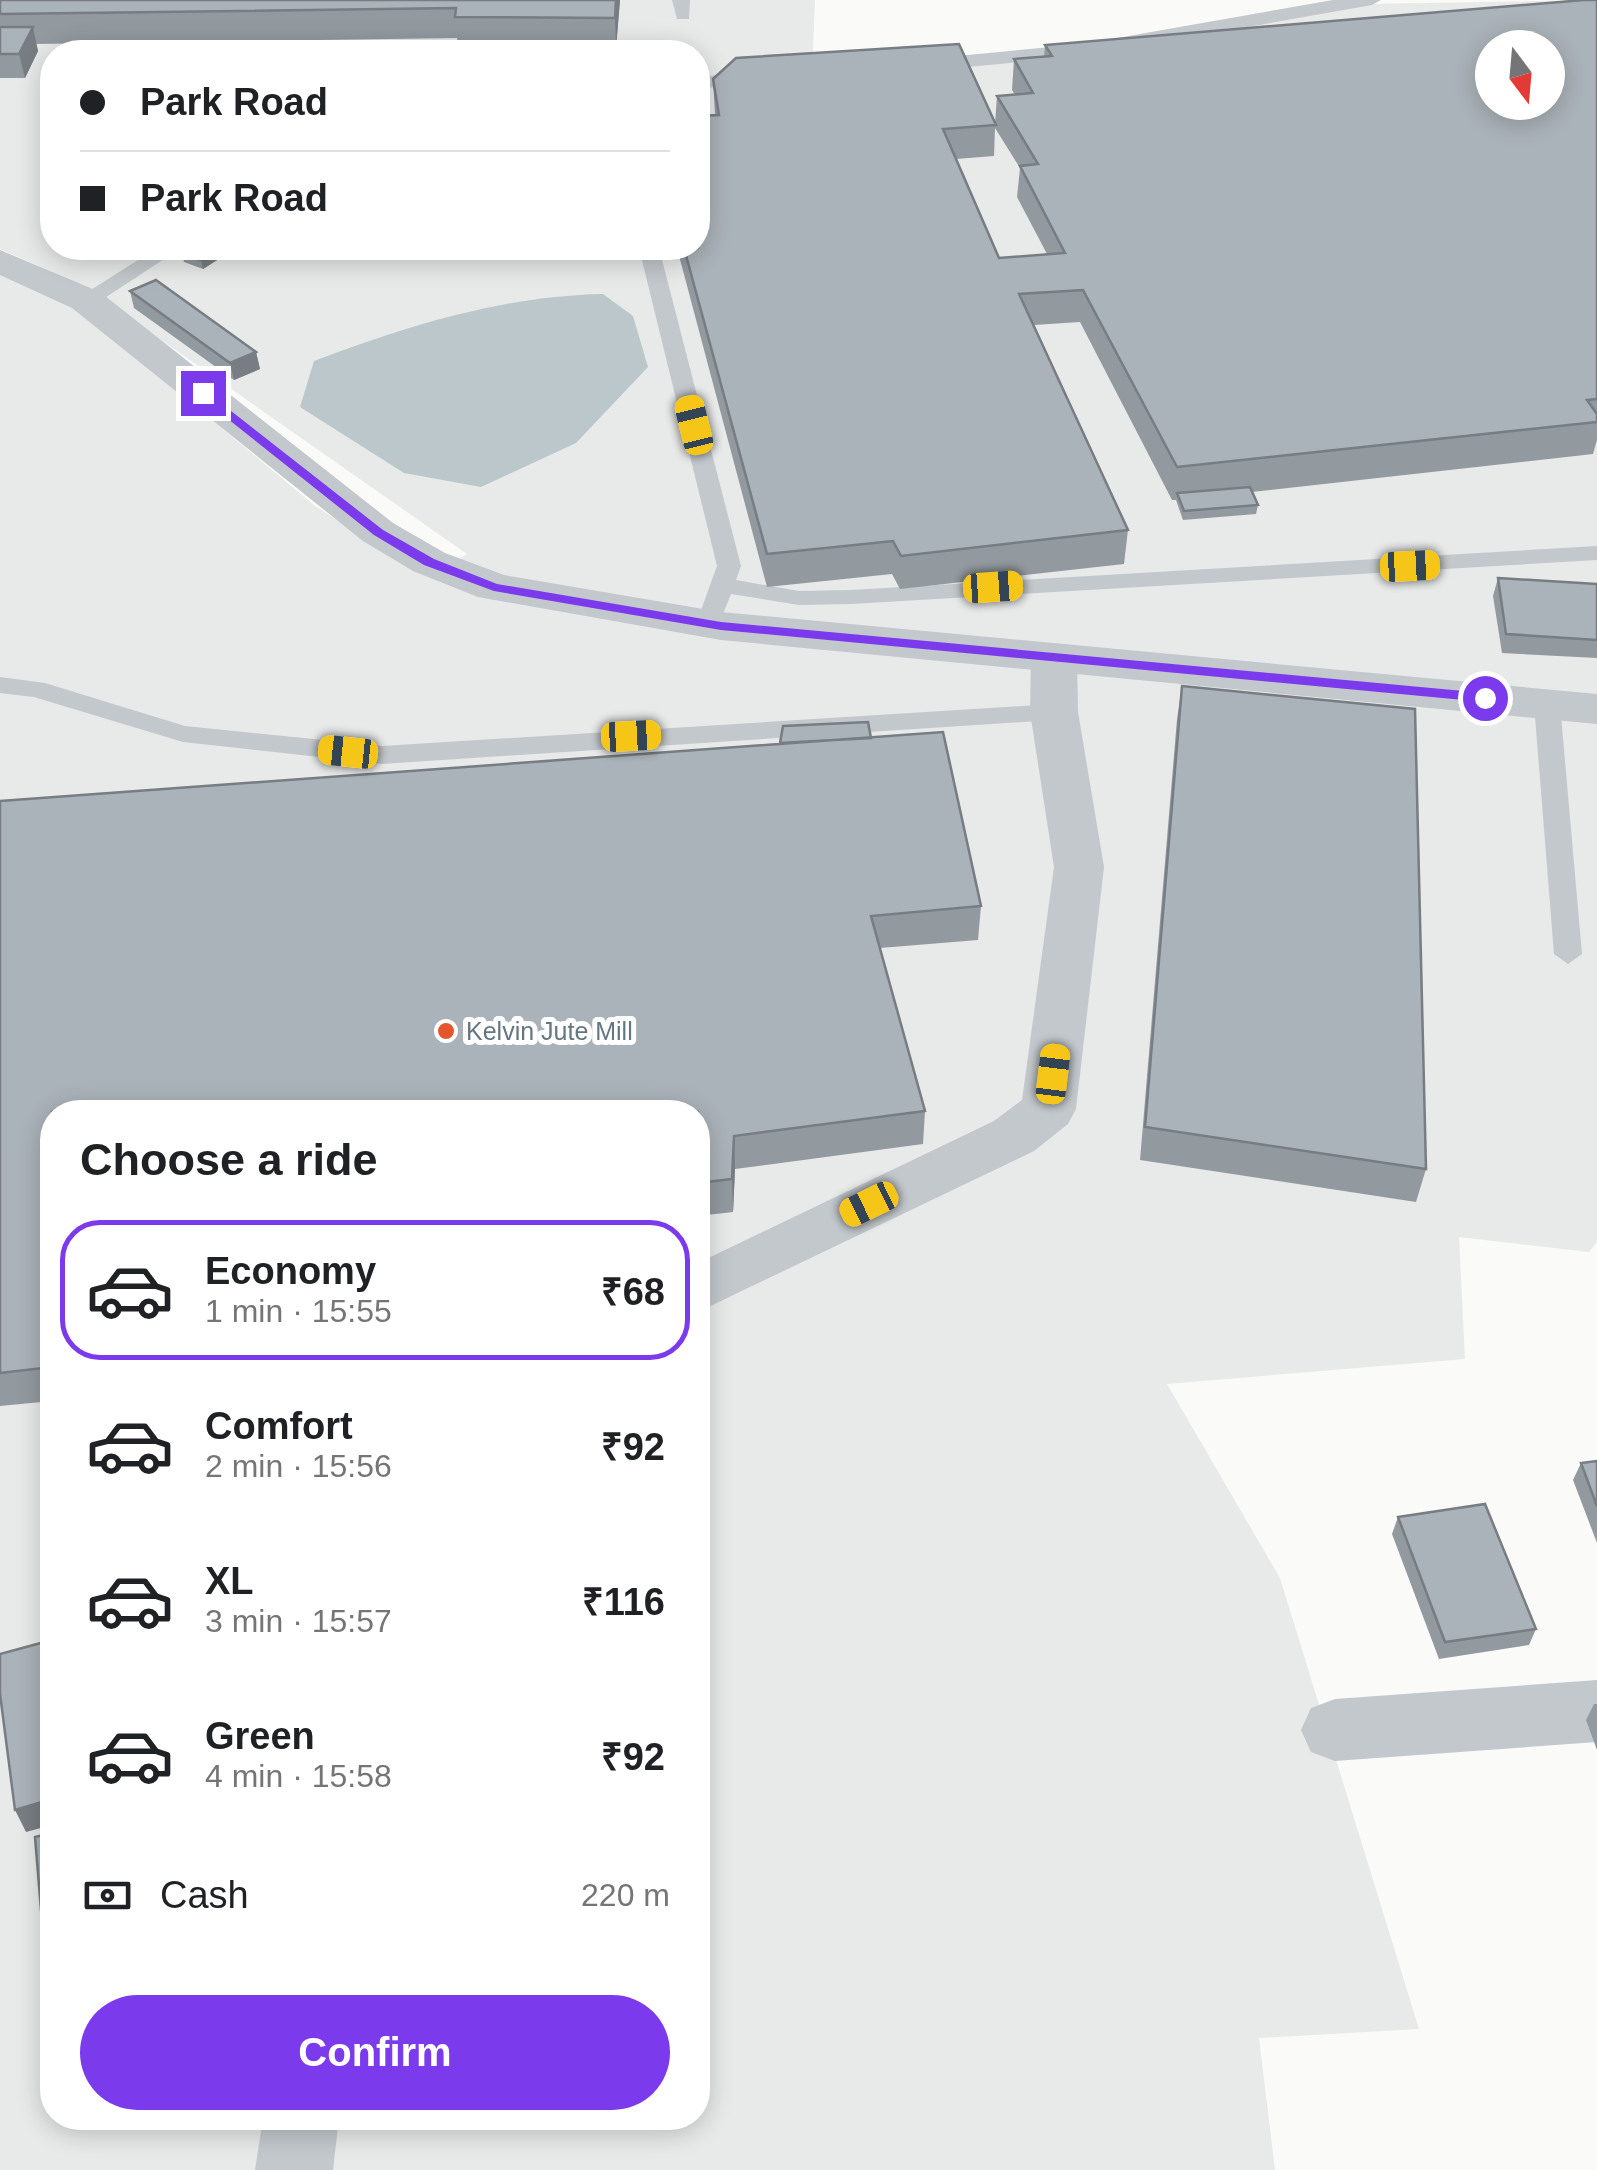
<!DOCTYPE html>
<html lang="en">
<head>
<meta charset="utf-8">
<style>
	body { margin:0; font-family:Helvetica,sans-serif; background:#f6f6f6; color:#202124; height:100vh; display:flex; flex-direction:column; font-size:38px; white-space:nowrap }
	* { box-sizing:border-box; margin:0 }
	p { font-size:32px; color:#757577 }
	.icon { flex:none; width:55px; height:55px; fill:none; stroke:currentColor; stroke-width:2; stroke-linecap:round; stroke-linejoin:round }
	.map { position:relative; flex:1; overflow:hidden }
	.details { position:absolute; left:40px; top:1100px; width:670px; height:1030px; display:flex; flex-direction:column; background:#fff; border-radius:40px; box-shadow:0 5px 25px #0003 }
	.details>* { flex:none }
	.guide { position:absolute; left:40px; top:40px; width:670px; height:220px; border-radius:40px; box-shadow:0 5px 25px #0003; display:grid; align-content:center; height:220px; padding:0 40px; background:#fff }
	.needle { width:65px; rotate:164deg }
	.tools { position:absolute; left:1475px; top:30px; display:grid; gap:20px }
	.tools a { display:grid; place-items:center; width:90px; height:90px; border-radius:50%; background:#fff; box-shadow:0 5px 25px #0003; font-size:50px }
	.end { position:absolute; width:45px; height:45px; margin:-22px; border:12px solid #7c3aed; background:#fff; box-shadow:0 0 0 5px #fff }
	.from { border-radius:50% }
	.car { position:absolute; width:30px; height:60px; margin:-30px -15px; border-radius:12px; box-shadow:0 0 8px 2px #0007; background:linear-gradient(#f5c518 24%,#345 0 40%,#f5c518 0 76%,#345 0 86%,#f5c518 0) }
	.guide b { display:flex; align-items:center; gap:35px; height:95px; font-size:38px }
	.guide b+b { border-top:2px solid #e0e0e0 }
	.guide i { width:25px; height:25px; background:#202124 }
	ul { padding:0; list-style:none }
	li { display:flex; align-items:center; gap:30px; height:140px; margin:0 20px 15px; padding:0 20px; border:5px solid transparent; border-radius:40px }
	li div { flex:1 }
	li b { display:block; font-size:38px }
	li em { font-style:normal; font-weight:700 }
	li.current { border-color:#7c3aed }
	li>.icon { width:90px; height:90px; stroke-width:1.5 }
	h2 { padding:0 40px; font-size:45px; line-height:120px }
	.pay { display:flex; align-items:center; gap:25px; height:110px; padding:0 40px; font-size:38px }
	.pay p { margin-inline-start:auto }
	.primary-button { display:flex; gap:20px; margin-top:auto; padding:20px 40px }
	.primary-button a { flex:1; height:115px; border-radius:60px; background:#7c3aed; color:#fff; font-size:40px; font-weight:700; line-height:115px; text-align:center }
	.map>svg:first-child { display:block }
	.built { fill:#e8e9e9; fill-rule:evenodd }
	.water { fill:#bbc7cb }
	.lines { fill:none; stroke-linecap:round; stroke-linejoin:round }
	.service { fill:#c3c8cc; fill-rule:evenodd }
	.minor { fill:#c3c8cc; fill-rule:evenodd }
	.tertiary { fill:#c3c8cc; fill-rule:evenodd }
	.wall { fill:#929a9f; fill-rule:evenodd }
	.shaded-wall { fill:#777d82 }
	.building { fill:#aab3b9; stroke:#777d82; stroke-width:2.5; fill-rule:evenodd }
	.route { fill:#7c3aed }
	.poi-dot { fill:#e4572e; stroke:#fff; stroke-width:4 }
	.labels { text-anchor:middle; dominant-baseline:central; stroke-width:10; stroke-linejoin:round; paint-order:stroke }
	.poi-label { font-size:25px; fill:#657683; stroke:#fff; text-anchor:start }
</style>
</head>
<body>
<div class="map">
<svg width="1597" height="2170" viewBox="0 0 1597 2170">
	<rect width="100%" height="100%" fill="#fafaf8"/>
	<path class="built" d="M0,0H815L812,75L1035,60L1364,4L1597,0V1242L1589,1252L1459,1237L1465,1359L1167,1384L1280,1578L1419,2029L1259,2038L1275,2170H305L312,2118H698V1112H52V2118H269L260,2170H0V273L74,305L315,506L417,571L431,577L467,554L84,286L0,249ZM1492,48H1548V102H1492ZM52,52H698V248H52Z"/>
	<path class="water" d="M603,294L633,316L648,367L576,443L481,487L404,473L300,407L314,361C407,326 502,296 603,294Z"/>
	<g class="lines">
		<path class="service" d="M672,0H690L689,19H677Z
			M1333,0H1381L1372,5L1083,56L925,71L916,65L925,59L1083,44Z
			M754,72L763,78L761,82L698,89V77Z
			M157,248H181L94,305L86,306L75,300Z
			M639,248H659L741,566L736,580L799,591L851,590L1597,546V560L851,604L799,605L731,594L717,629H699L696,624L717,566Z
			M0,677L45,683L185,726L382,746L1054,704L1067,712L1054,720L382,764L183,742L34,697L0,693Z
			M1547,696L1560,704L1582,954L1568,964L1554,954L1534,704Z"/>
		<path class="minor" d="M1054,644L1070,649L1077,659L1078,712L1104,867L1076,1109L1068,1124L1034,1151L698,1312V1263L994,1121L1022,1100L1054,867L1030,712L1031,659L1038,649Z
			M1597,1680V1742L1335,1761L1311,1752L1301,1730L1311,1708L1335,1699Z
			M263,2118H339L333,2170H255Z"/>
		<path class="tertiary" d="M0,250L100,292L393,523L445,553L504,575L721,612L1597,694V724L721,640L478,597L413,571L363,541L72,308L0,275Z"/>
	</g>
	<path class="wall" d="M0,0H620L616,48L458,47L457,38L36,44L38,51L25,78H0Z
		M1597,0V440L1593,454L1252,492L1258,505L1256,514L1183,520L1176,500H1172L1080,322L1034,325L1128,530L1124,564L900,589L892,574L767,587L677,248H698L715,115L713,79L995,124L997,96L1015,95L1012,90L1014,59L1044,57L1045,45ZM995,128L1020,168L1017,197L1047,254L999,258L956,159L994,156Z
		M191,248H236L203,269L184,262L182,253Z
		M130,291L256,352L260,369L234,380L134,308Z
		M1498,578L1597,584V658L1502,653L1493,596Z
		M1182,686L1426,1169L1416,1202L1140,1160L1177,719Z
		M871,738L981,906L978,940L880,948L925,1111L923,1144L735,1169L733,1212L698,1216V1112H52V1401L0,1406V801Z
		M1597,1461V1543L1573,1480L1581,1463Z
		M1398,1517L1536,1629L1529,1645L1439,1659L1392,1534Z
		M1594,1704H1597V1750L1586,1720Z"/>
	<path class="shaded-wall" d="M616,0H620L616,48L615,18Z
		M33,27L38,51L25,78L19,54Z
		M221,248H236L203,269L201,260Z
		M256,352L260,369L234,380L230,363Z
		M734,1136L735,1169L733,1212L732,1179Z
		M52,1799V1825L26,1832L15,1810Z
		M52,1907V1924L49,1925L41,1910Z"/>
	<path class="building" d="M0,0H616L615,18L455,17L456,8L0,14Z
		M1584,0H1597V399L1587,400L1597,414V422L1177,467L1083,290L1019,294L1128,530L901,556L893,541L767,554L684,248H698V116L719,115L713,79L736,58L959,44L996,125L943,129L999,258L1065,253L1020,166L1038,164L997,96L1033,93L1014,59L1052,56L1045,45ZM1492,48H1548V102H1492Z
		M0,27H33L19,54H0Z
		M188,44L215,52H172Z
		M191,248H221L201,260L182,253Z
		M156,280L256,352L230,363L130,291Z
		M1250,487L1258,505L1184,511L1177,493Z
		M1498,578L1597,584V640L1506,634Z
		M1182,686L1415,709L1426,1169L1145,1127Z
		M868,722L871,738L780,743L783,726Z
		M943,732L981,906L871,916L925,1111L734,1136L732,1179L698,1183V1112H52V1367L0,1373V801Z
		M1597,1461V1506L1581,1463Z
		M1485,1504L1536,1629L1445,1642L1398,1517Z
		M52,1640V1799L15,1810L0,1694V1654Z
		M52,1833V1907L41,1910L35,1837Z"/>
	<path class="route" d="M203,389L383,530L434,559L497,584L721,622L1485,693L1492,698L1485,702L721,630L494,591L424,565L374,535L199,396Z"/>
	<circle class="poi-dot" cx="446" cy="1031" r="10"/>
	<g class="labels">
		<g class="poi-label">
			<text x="466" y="1031">Kelvin Jute Mill</text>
		</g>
	</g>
</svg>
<div class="tools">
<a><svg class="needle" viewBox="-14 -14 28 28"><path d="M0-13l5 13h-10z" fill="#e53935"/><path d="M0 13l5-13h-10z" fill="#757577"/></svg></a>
</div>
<i class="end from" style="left:1485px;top:698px"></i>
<i class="end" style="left:203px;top:393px"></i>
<i class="car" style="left:694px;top:425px;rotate:346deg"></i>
<i class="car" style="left:1410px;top:566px;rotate:87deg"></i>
<i class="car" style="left:993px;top:587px;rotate:86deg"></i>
<i class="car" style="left:631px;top:736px;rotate:87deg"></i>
<i class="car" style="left:348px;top:752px;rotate:276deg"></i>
<i class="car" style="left:1053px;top:1074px;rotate:7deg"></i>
<i class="car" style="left:869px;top:1204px;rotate:244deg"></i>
<div class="guide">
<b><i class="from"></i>Park Road</b>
<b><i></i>Park Road</b>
</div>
<section class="details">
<h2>Choose a ride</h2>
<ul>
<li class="current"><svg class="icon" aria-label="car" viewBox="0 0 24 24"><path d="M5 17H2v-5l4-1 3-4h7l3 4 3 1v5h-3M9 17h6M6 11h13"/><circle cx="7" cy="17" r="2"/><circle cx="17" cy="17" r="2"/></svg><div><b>Economy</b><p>1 min · 15:55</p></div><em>₹68</em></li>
<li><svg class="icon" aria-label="car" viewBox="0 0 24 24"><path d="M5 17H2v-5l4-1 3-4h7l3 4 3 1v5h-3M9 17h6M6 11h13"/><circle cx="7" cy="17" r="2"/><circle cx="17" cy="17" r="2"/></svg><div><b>Comfort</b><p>2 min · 15:56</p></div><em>₹92</em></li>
<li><svg class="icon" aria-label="car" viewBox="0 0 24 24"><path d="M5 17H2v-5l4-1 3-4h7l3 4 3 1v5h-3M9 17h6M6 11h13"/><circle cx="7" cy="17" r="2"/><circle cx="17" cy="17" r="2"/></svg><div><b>XL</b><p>3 min · 15:57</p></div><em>₹116</em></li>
<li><svg class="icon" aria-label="car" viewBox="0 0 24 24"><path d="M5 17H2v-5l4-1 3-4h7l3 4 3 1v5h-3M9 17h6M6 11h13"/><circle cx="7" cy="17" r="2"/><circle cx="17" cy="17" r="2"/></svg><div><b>Green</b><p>4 min · 15:58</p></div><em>₹92</em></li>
</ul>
<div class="pay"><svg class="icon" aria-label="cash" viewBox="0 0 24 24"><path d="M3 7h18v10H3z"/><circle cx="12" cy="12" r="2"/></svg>Cash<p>220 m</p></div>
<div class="primary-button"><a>Confirm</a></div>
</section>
</div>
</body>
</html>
